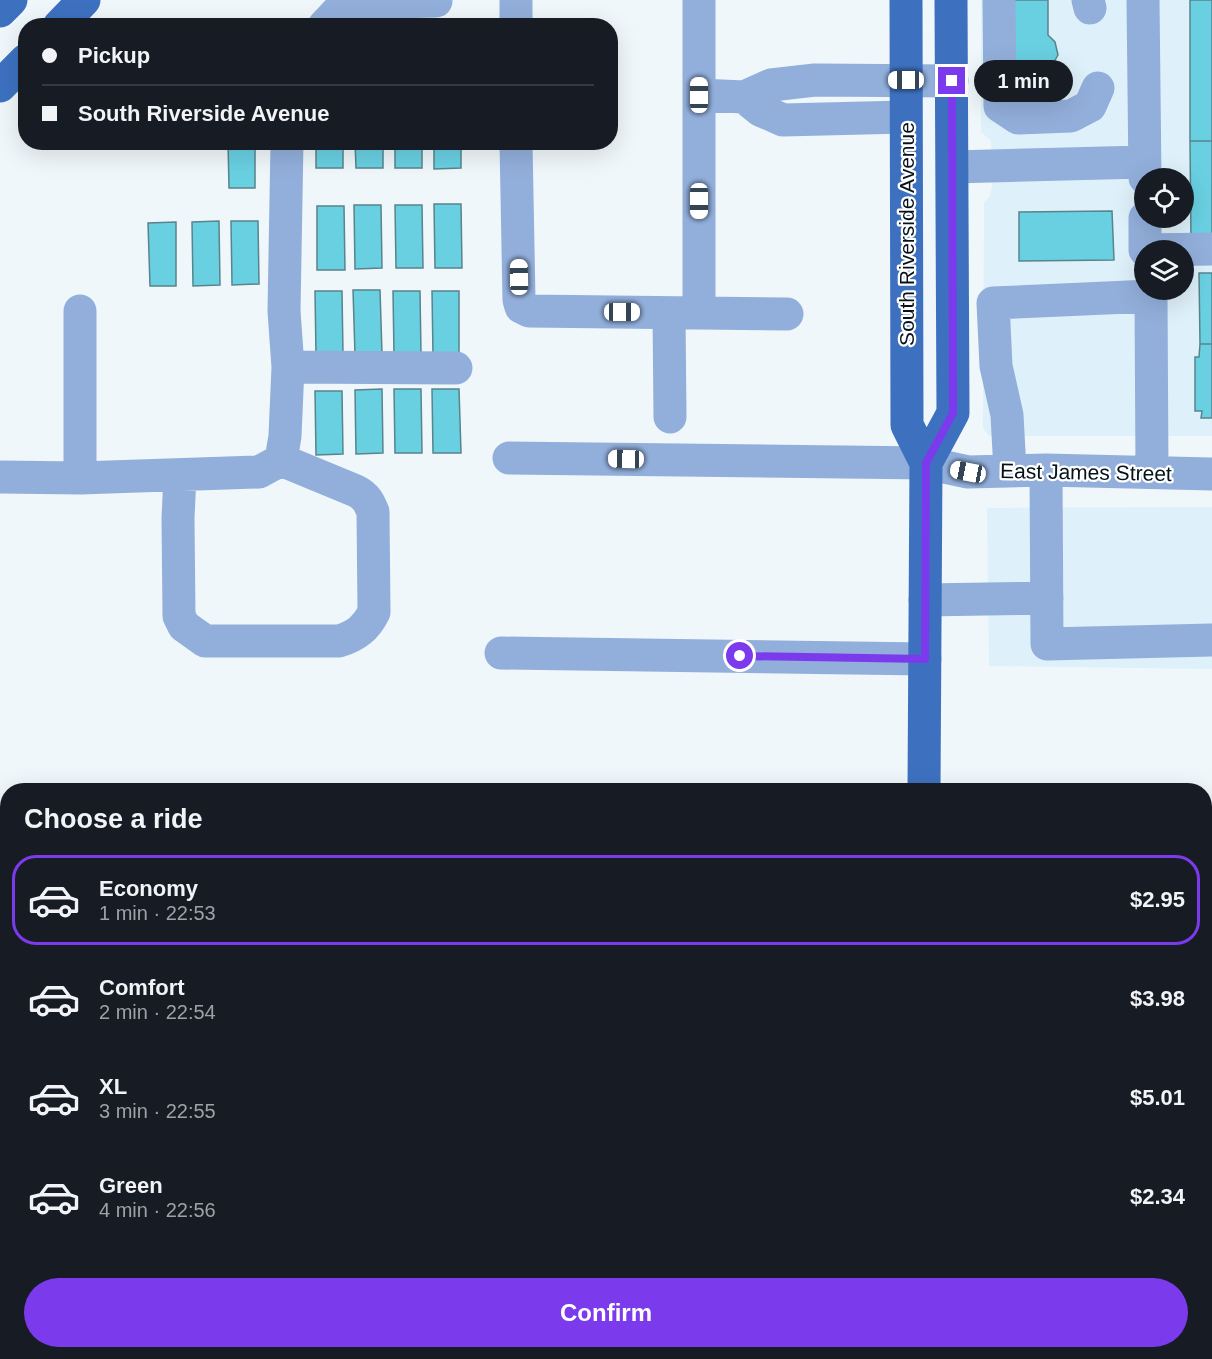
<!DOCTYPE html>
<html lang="en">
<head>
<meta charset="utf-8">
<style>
	body { margin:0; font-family:Arial,sans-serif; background:#242831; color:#f1f3f6; height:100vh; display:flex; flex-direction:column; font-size:22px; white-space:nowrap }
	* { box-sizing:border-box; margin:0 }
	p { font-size:20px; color:#9ea1a6 }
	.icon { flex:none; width:33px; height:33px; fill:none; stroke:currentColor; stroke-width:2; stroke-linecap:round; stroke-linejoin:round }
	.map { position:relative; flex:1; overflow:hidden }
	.panel { position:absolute; left:0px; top:783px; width:1212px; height:576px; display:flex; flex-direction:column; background:#171b24; border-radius:24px 24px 0 0; box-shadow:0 6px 24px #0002 }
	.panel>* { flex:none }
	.guide { position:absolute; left:18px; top:18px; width:600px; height:132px; border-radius:24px; box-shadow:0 6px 24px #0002; display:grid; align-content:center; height:132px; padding:0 24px; background:#171b24 }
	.controls { position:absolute; left:1134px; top:168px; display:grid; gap:12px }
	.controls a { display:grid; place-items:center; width:60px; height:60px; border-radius:50%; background:#171b24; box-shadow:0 6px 24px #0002; font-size:30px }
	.end { position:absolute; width:27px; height:27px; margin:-14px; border:8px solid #7c3aed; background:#fff; box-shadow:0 0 0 3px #fff }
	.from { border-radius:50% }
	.bubble { position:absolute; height:42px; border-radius:21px; background:#171b24; box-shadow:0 6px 24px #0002; font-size:20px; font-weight:600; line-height:42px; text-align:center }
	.car { position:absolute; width:18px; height:36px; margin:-18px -9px; border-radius:8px; box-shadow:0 0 4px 2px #0007; background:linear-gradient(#fff 24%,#345 0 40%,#fff 0 76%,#345 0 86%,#fff 0) }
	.guide b { display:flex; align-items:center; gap:21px; height:57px; font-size:22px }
	.guide b+b { border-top:2px solid #363941 }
	.guide i { width:15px; height:15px; background:#f1f3f6 }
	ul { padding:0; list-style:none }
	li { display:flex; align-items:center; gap:18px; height:90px; margin:0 12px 9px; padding:0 12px; border:3px solid transparent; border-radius:24px }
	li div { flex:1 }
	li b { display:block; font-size:22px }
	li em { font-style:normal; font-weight:600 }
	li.current { border-color:#7c3aed }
	li>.icon { width:54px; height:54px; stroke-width:1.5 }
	h2 { padding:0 24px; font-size:27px; line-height:72px }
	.cta { display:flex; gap:12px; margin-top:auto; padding:12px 24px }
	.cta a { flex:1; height:69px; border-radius:36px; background:#7c3aed; color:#fff; font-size:24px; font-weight:600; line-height:69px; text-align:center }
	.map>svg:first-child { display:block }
	.built { fill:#def0fa; fill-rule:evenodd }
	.building { fill:#69d0e2; stroke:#58848c; stroke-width:1.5 }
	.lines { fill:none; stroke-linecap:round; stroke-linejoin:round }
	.minor { stroke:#92afdb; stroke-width:33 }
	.major { stroke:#3d71c0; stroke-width:33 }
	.route { stroke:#7c3aed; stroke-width:8 }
	.labels { text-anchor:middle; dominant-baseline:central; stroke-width:4.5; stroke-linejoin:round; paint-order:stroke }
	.street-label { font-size:21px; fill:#051219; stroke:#fff }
</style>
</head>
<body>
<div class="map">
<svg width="1212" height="1359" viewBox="0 0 1212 1359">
	<rect width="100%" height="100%" fill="#eff7fb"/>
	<path class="built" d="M981,0H1212V436H989L983,428L984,203L990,196L992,187L991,141L981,132ZM1144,178H1184V218H1144ZM1144,250H1184V290H1144Z
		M1212,507V669L989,666L987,508Z"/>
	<path class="building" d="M1010,0H1048V35L1055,42L1058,55L1054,62L1055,100L1004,101Z
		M1190,0H1212V141H1190Z
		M452,20V26H425V21Z
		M411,21V26H384V22Z
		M1190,141H1212V240L1191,241Z
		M228,142H255V188H229Z
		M316,142H343V168H316Z
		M355,142H383V168H356Z
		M395,142H422V168H395Z
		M434,142H461V168L434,169Z
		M434,204H461L462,268H435Z
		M354,205H381L382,268L355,269Z
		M395,205H422L423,268H396Z
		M317,206H344L345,270H317Z
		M1112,211L1114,260L1019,261V212Z
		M219,221L220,285L193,286L192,222Z
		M231,221H258L259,284L232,285Z
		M176,222V286H150L148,223Z
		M1199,273H1212V344H1200Z
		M353,290H380L382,354H355Z
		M315,291H342L343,354L316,355Z
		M393,291H420L421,354L394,355Z
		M432,291H459V354L433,355Z
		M1200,344H1212V418H1201L1202,411H1195V357H1199Z
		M382,389L383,453L356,454L355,390Z
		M394,389H421L422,453H395Z
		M432,389H459L461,453H433Z
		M315,391H342L343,454L316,455Z"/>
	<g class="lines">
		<path class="minor" d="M699,0V95L744,97L771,85L815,80L952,81
			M999,0L1000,106L1018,118L1071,116L1090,106L1098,88
			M1088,0L1090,8
			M1143,0L1145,178
			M324,26L338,11L354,3L436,1
			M516,26V0
			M744,97L760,110L783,120L905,117
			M516,142L519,300L521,307L529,311L699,313V95
			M953,167L1144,162
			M1145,218V250L1212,249
			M80,311V478
			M669,313L670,417
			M699,313L787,314
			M288,367L456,368
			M509,458L926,463L968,472L1046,470L1212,474
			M1046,470L1047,644L1212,640
			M1010,471L1007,415L996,366L993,303L1151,296L1152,472
			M180,475L178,518L179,616L184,626L205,641H339C356,636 366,628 374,612L373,512C369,502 366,496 356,491L281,460
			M0,477L80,478L259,472L281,460L285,436L288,367L284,311L287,142
			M925,600L1047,598
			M501,653L925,659
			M0,837H8
			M1204,857H1212
			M1204,1255H1212
			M0,1295H8"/>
		<path class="major" d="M906,0L907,425L926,463L924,790
			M0,11L11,0
			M59,26L84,0
			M0,86L26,60
			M926,463L953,413L951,0
			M927,1352V1359"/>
	</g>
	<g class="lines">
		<path class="route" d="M740,656L925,659L926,463L953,413L952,81"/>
	</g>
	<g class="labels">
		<g class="street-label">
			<text transform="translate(906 234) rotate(-90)">South Riverside Avenue</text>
			<text transform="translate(1086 472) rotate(1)">East James Street</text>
		</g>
	</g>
</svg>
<div class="controls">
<a><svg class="icon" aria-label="locate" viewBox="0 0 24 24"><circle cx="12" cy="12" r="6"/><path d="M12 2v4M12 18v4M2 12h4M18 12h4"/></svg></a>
<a><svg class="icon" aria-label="layers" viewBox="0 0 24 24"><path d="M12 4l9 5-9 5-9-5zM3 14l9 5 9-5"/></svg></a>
</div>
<i class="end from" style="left:740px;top:656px"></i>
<i class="end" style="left:952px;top:81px"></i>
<div class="bubble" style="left:974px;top:60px;width:99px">1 min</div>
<i class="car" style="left:906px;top:80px;rotate:270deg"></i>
<i class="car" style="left:699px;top:95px;rotate:0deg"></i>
<i class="car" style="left:699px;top:201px;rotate:180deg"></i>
<i class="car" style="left:519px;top:277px;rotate:359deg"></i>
<i class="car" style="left:622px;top:312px;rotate:90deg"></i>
<i class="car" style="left:626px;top:459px;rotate:271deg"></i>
<i class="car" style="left:968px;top:472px;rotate:281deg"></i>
<div class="guide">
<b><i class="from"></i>Pickup</b>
<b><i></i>South Riverside Avenue</b>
</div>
<section class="panel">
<h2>Choose a ride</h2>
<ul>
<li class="current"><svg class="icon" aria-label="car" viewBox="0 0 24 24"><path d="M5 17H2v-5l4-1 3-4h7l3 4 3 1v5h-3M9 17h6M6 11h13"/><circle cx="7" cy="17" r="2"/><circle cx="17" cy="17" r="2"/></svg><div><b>Economy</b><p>1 min · 22:53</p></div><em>$2.95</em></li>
<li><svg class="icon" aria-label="car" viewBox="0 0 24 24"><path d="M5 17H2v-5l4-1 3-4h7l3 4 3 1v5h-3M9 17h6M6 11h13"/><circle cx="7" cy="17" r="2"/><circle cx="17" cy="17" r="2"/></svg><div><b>Comfort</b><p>2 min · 22:54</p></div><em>$3.98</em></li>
<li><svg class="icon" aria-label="car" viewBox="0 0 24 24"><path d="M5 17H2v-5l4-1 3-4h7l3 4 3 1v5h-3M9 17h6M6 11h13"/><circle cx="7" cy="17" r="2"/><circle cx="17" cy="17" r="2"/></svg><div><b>XL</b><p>3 min · 22:55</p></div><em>$5.01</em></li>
<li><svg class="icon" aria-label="car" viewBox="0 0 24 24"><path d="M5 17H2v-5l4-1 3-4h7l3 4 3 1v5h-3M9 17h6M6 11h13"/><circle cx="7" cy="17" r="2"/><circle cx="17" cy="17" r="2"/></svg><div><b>Green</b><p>4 min · 22:56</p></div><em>$2.34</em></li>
</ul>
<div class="cta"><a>Confirm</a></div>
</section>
</div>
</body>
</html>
